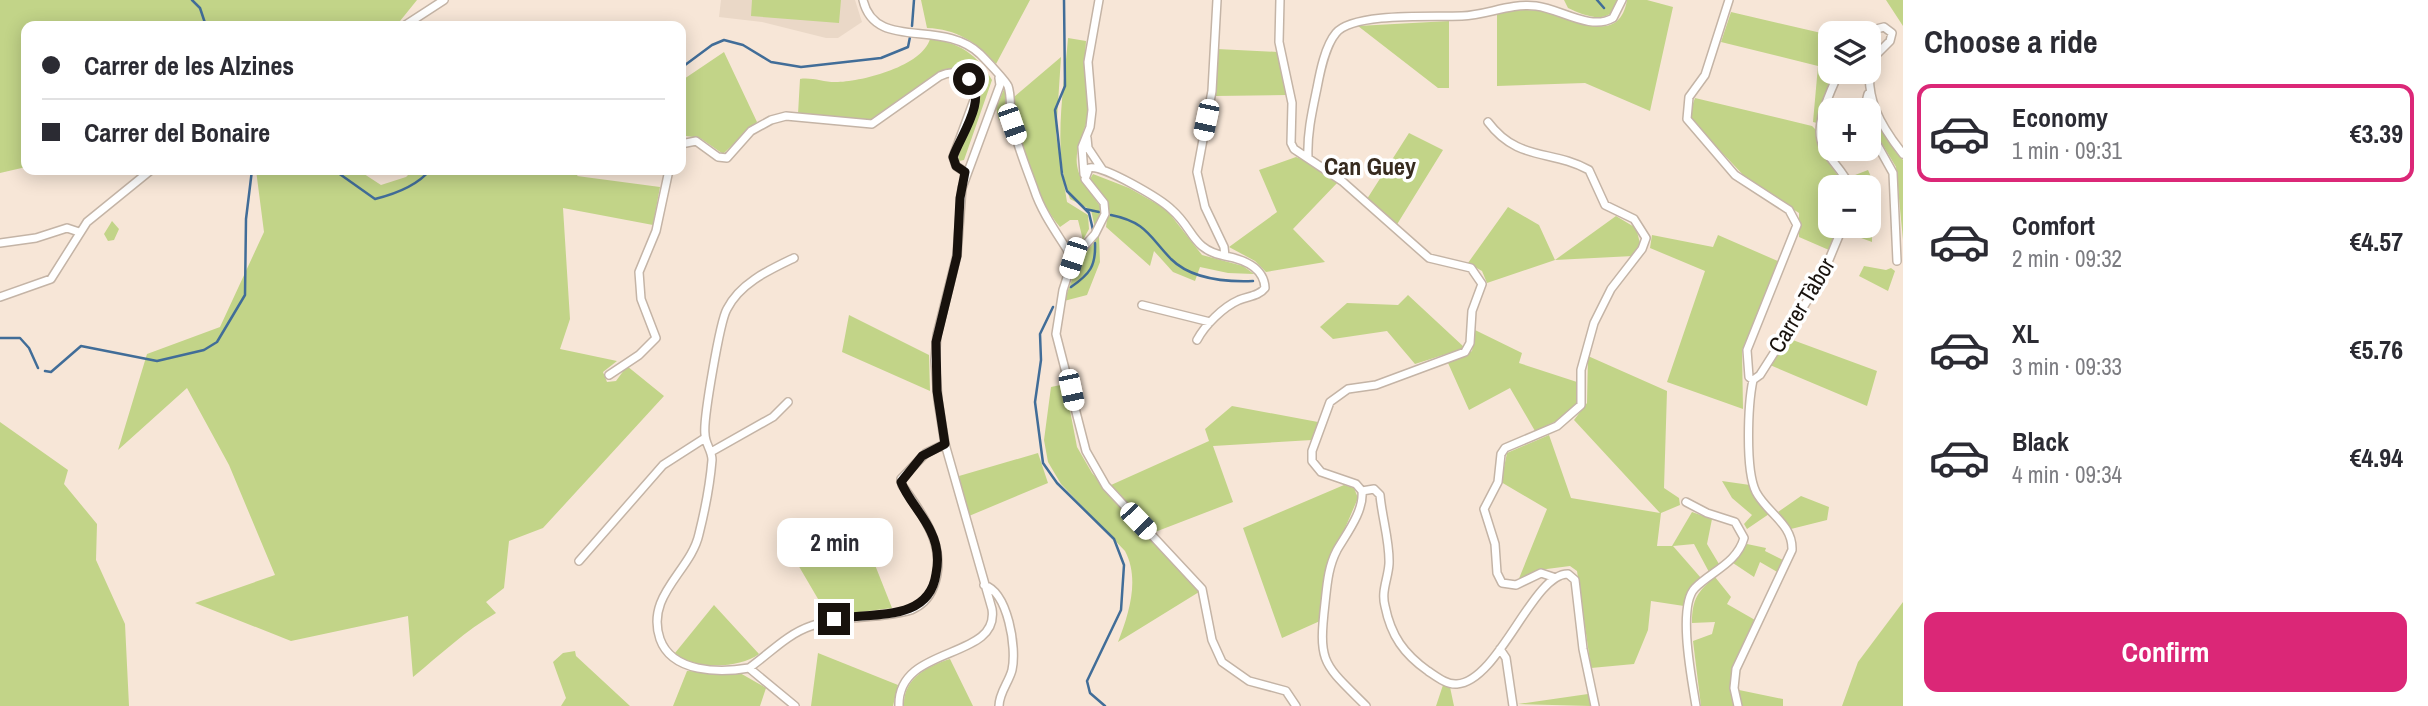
<!DOCTYPE html>
<html lang="en">
<head>
<meta charset="utf-8">
<style>
	body { margin:0; font-family:"Archivo Narrow",sans-serif; background:#f7f7f7; color:#2b2b33; height:100vh; display:flex; flex-direction:column; font-size:26px; white-space:nowrap }
	* { box-sizing:border-box; margin:0 }
	p { font-size:23px; color:#7c7c81 }
	.icon { flex:none; width:38px; height:38px; fill:none; stroke:currentColor; stroke-width:2; stroke-linecap:round; stroke-linejoin:round }
	.map { position:relative; flex:1; overflow:hidden }
	.sheet { display:flex; flex-direction:column; background:#fff; width:525px }
	.sheet>* { flex:none }
	.top-card { position:absolute; left:21px; top:21px; width:665px; height:154px; border-radius:14px; box-shadow:0 4px 18px #0003; display:grid; align-content:center; height:154px; padding:0 21px; background:#fff }
	.fabs { position:absolute; left:1818px; top:21px; display:grid; gap:14px }
	.fabs a { display:grid; place-items:center; width:63px; height:63px; border-radius:14px; background:#fff; box-shadow:0 4px 18px #0003; font-size:35px }
	.end { position:absolute; width:32px; height:32px; margin:-16px; border:9px solid #18120d; background:#fff; box-shadow:0 0 0 4px #fff }
	.from { border-radius:50% }
	.bubble { position:absolute; height:49px; border-radius:14px; background:#fff; box-shadow:0 4px 18px #0003; font-size:23px; font-weight:700; line-height:49px; text-align:center }
	.car { position:absolute; width:21px; height:42px; margin:-21px -10px; border-radius:9px; box-shadow:0 0 5px 2px #0007; background:linear-gradient(#fff 24%,#345 0 40%,#fff 0 76%,#345 0 86%,#fff 0) }
	.top-card b { display:flex; align-items:center; gap:24px; height:66px; font-size:26px }
	.top-card b+b { border-top:2px solid #e1e1e2 }
	.top-card i { width:18px; height:18px; background:#2b2b33 }
	ul { padding:0; list-style:none }
	li { display:flex; align-items:center; gap:21px; height:98px; margin:0 14px 10px; padding:0 7px; border:4px solid transparent; border-radius:14px }
	li div { flex:1 }
	li b { display:block; font-size:26px }
	li em { font-style:normal; font-weight:700 }
	li.on { border-color:#db2777 }
	li>.icon { width:63px; height:63px; stroke-width:1.5 }
	h2 { padding:0 21px; font-size:32px; line-height:84px }
	.button { display:flex; gap:14px; margin-top:auto; padding:14px 21px }
	.button a { flex:1; height:80px; border-radius:14px; background:#db2777; color:#fff; font-size:28px; font-weight:700; line-height:80px; text-align:center }
	main { display:flex; flex:1; min-height:0 }
	.map>svg:first-child { display:block }
	.education { fill:#ead8c7 }
	.green { fill:#c2d488 }
	.lines { fill:none; stroke-linecap:round; stroke-linejoin:round }
	.stream { stroke:#416d98; stroke-width:2.5 }
	.minor-casing { stroke:#c4b4a6; stroke-width:10 }
	.minor { stroke:#fff; stroke-width:7 }
	.route { stroke:#18120d; stroke-width:9 }
	.labels { text-anchor:middle; dominant-baseline:central; stroke-width:7; stroke-linejoin:round; paint-order:stroke }
	.street-label { font-size:23px; fill:#18120d; stroke:#fff }
	.neighbourhood-label { font-size:24px; font-weight:bold; fill:#372b1f; stroke:#fff }
</style>
</head>
<body>
<main>
<div class="map">
<svg width="1903" height="706" viewBox="0 0 1903 706">
	<rect width="100%" height="100%" fill="#f7e6d7"/>
	<path class="education" d="M721,0H855L862,22L838,38H826L762,22L719,17Z"/>
	<path class="green" d="M0,0H417L396,26H26V167L0,173Z
		M752,0H841L839,23L751,16Z
		M921,0H1030L996,64C977,42 956,29 927,28Z
		M1564,0H1618C1612,27 1585,16 1568,8Z
		M1627,0H1647L1673,7L1650,111L1585,83L1497,86V14C1515,9 1533,9 1551,13C1577,19 1619,46 1627,0Z
		M1886,0H1903V26Z
		M1731,12L1830,35L1818,66L1834,74L1817,123L1813,122L1818,66L1721,42Z
		M1449,21V88H1438L1358,26Z
		M1068,38L1086,41C1084,65 1088,87 1088,111C1088,121 1084,129 1081,138C1069,172 1084,181 1100,206V219L1095,228L1091,210L1070,199C1052,151 1064,88 1068,38Z
		M930,39C959,42 978,55 992,80L964,160L959,161L958,156L981,92L971,76L949,69L941,71L870,120L798,114L800,79C813,77 825,83 838,82C864,81 922,66 930,39Z
		M1217,49L1278,52L1287,95L1215,96Z
		M724,52L757,122L723,154L700,138L686,136L681,124V81Z
		M1061,57L1056,134L1067,202L1088,215L1089,229L1083,240L1078,220H1070L1060,227C1033,194 1016,140 1014,97Z
		M1004,89L1005,90L1006,122L999,120L996,108Z
		M1695,98L1812,126L1816,130L1820,150L1846,187H1830V226H1839L1829,250L1799,237V213L1748,180L1692,121L1691,109Z
		M1869,113L1903,160V240L1896,167L1869,122Z
		M1409,133L1443,150L1396,226L1367,199Z
		M1296,157L1313,164L1338,182L1293,229L1325,262L1266,272L1255,261L1229,247L1277,212L1259,170Z
		M256,170H358L381,185L406,177L413,170H581L577,176L660,187L653,225L563,208L570,319L560,349L617,361L603,372L607,382L616,381L627,366L664,396L543,528L509,541L504,588L486,602L496,613C465,631 441,654 413,677L408,616L291,641L195,603L275,575L229,465L187,388L118,450L147,354L220,327L264,232Z
		M1868,170L1876,188L1855,187L1850,177Z
		M1093,174L1129,188L1166,209L1202,255L1243,266L1254,274L1228,273L1200,267L1195,281L1173,272L1154,251L1150,266L1106,227L1109,204L1090,179Z
		M1508,207L1539,225L1555,260L1616,216L1636,228L1640,243L1633,256L1555,260L1487,283L1482,271L1468,263Z
		M112,221L119,229L114,240L108,241L104,234Z
		M1869,223H1872V242L1845,232L1848,226H1869Z
		M1652,235L1713,247L1718,235L1780,262L1742,350L1743,409L1667,382L1705,271L1650,248Z
		M1099,236L1100,262L1087,295L1064,301L1079,261Z
		M1864,266L1886,270L1891,268L1895,271L1888,291L1859,276Z
		M1408,295L1464,347L1462,349L1415,364L1387,331L1333,339L1320,327L1347,303L1398,305Z
		M849,315L929,355L930,391L842,352Z
		M1475,330L1522,353L1519,363L1577,382L1579,402L1565,417L1535,431L1510,388L1469,410L1448,363L1472,351Z
		M1790,339L1877,371L1867,406L1770,365Z
		M1588,356L1667,391L1664,488L1679,498L1680,505L1661,513L1657,546H1672L1692,512L1712,519L1707,544L1719,564L1709,572L1694,544L1673,546L1701,578L1689,590L1684,606L1651,601L1648,630L1634,664L1591,668L1577,571L1570,566L1539,570L1518,581L1547,509L1501,482L1507,453L1549,435L1571,498L1660,513L1574,420L1587,403Z
		M1065,384L1077,447L1092,473L1199,592L1118,642C1129,614 1140,579 1125,551L1061,484L1048,462L1044,440L1051,387Z
		M1232,406L1318,422L1312,440L1213,446L1233,502L1155,532L1111,485L1209,441L1205,429Z
		M0,422L68,470L64,484L97,524L96,560L125,624L129,706H0Z
		M1038,453L1048,483L969,516L959,476Z
		M1722,481L1750,485L1755,498L1769,514L1747,529L1744,524L1752,515L1732,498Z
		M1344,485L1354,488L1358,498L1324,577L1320,621L1282,638L1243,528Z
		M1801,496L1829,507L1827,520L1791,529L1778,512Z
		M821,518L862,532L892,608L828,616L787,546Z
		M1747,544L1766,548L1765,551L1785,561L1779,573L1760,562L1754,577L1733,563Z
		M1715,577L1731,597L1727,604L1755,620L1732,667L1733,706H1701L1693,641L1712,634L1715,622L1692,623C1692,599 1698,591 1715,577Z
		M1903,602V706H1842L1858,662Z
		M714,605L759,654C738,669 694,670 675,653Z
		M575,651L576,656L630,706H561L566,698L553,662L563,653Z
		M818,653L898,685L893,706H811Z
		M950,659L973,706H904C903,678 928,666 950,659Z
		M687,671L740,673L766,688L760,706H673Z
		M1443,685L1450,687L1454,706H1436Z
		M1739,690L1783,699V706H1742Z
		M1588,694L1591,706L1518,704Z"/>
	<g class="lines">
		<path class="stream" d="M192,0L200,8L206,26
			M1064,0L1065,86L1055,110L1062,174L1067,191L1089,213L1093,230
			M1597,0L1604,8
			M912,26L914,0
			M681,68L712,45L724,40L743,45L771,62L801,67L881,58L908,47L910,37
			M334,170L375,199C395,194 417,186 430,170
			M1085,209L1099,212
			M1111,215C1146,222 1149,236 1171,259C1191,279 1227,282 1253,281
			M1071,287C1090,274 1096,266 1095,243
			M1053,307L1040,334L1041,360L1035,402L1043,463L1057,483L1114,539L1124,565L1121,610L1087,681L1090,693L1105,706
			M0,338H20L29,348L38,368
			M45,371L51,372L81,346L157,361L204,350L217,342L245,295L246,219L252,170"/>
		<defs>
			<path id="minor" d="M863,0C875,52 942,18 980,54C985,59 1006,81 1008,86C1012,97 1009,111 1012,123C1017,145 1026,167 1034,189C1042,214 1059,236 1073,259
				M1217,0L1212,91L1197,172L1205,207L1224,247L1225,256C1192,250 1194,229 1172,210C1161,199 1102,164 1089,168L1085,179L1104,203L1105,214L1095,234L1073,259L1063,290L1056,334L1086,451L1106,486L1202,589L1212,640L1222,662L1249,681L1286,691L1296,706
				M1280,0L1279,42L1292,103L1291,143L1294,149L1342,181L1429,258L1471,268L1482,284L1472,311L1470,343L1465,352L1376,385L1348,389L1330,402L1312,451V461L1321,472L1356,484L1362,491C1364,511 1347,533 1337,550C1328,567 1327,585 1325,603C1318,664 1323,663 1366,706
				M1729,0L1705,75L1689,97L1687,119L1735,175L1789,210L1797,225L1747,350L1749,377L1753,380C1748,404 1745,470 1756,492C1767,513 1793,524 1792,550L1736,669L1734,688L1738,706
				M404,26L444,0
				M1861,33L1884,27L1892,33L1890,41L1871,60C1864,97 1880,125 1903,154
				M1839,72C1831,91 1813,125 1823,146C1830,161 1844,171 1850,187
				M1864,110L1868,94
				M1488,122C1518,162 1551,149 1589,170L1605,205L1634,219L1646,238L1642,249L1611,289L1594,323L1581,370V405L1557,426L1505,448L1501,454L1498,482L1484,509L1495,544L1497,573L1502,583L1516,585L1541,573L1553,577
				M1869,130L1893,173L1897,261
				M1087,138L1088,148L1102,169
				M681,144L696,141L718,157L727,158L751,131L771,120L786,116L872,124L940,76C956,68 972,76 977,92L953,157L956,166L965,172
				M1308,157C1307,134 1312,112 1317,88C1320,72 1325,46 1336,33C1353,12 1435,17 1462,16C1487,15 1510,3 1536,6C1561,9 1590,31 1613,18L1622,0
				M1084,174L1082,147L1090,127L1092,110L1088,62L1099,0
				M0,243L36,238L67,228L79,232
				M794,258C769,270 740,283 727,309C720,321 703,420 705,434C705,444 712,450 712,460C710,484 705,510 699,534C691,571 645,595 660,639C672,673 720,673 749,668C769,654 787,634 811,626C843,614 879,620 911,610C921,606 929,598 933,588C949,549 923,515 902,485L901,479L926,453L945,444
				M0,297L51,279L87,222L151,170
				M1142,305L1210,322
				M1197,340C1205,325 1223,307 1239,300C1249,296 1259,296 1265,288C1264,267 1242,259 1225,256
				M609,375L639,355L656,338L641,299L639,272L656,231L669,170
				M1753,380L1760,375L1821,279L1843,226
				M711,452L773,417L788,402
				M1362,491L1374,489L1380,495C1382,518 1390,542 1389,564C1388,579 1381,591 1385,606C1391,636 1404,654 1428,671C1437,677 1447,685 1457,684C1499,681 1533,573 1568,574L1575,580L1583,649L1595,706
				M1686,502L1707,513L1735,522L1744,538C1737,563 1712,571 1695,588C1677,606 1692,681 1696,706
				M579,561L663,465L705,438
				M984,585C1008,592 1017,648 1012,670C1009,682 999,693 999,706
				M1500,649L1506,658L1513,706
				M749,668L795,706
				M899,706C897,644 1000,661 992,609L945,444L938,400L935,360L937,335L957,255L962,188L1000,85L999,78"/>
		</defs>
		<use href="#minor" class="minor-casing"/>
		<use href="#minor" class="minor"/>
	</g>
	<g class="lines">
		<path class="route" d="M834,619C871,612 929,623 936,574C939,559 938,546 931,532C923,514 908,500 901,482L922,456L945,444L937,391L936,342L957,256L960,198L965,172L956,166L953,157C961,135 988,99 969,79"/>
	</g>
	<g class="labels">
		<g class="street-label">
			<text transform="translate(1801 305) rotate(-59)">Carrer Tàbor</text>
		</g>
		<g class="neighbourhood-label">
			<text x="1370" y="166">Can Guey</text>
		</g>
	</g>
</svg>
<div class="fabs">
<a><svg class="icon" aria-label="layers" viewBox="0 0 24 24"><path d="M12 4l9 5-9 5-9-5zM3 14l9 5 9-5"/></svg></a>
<a>+</a>
<a>−</a>
</div>
<i class="end from" style="left:969px;top:79px"></i>
<i class="end" style="left:834px;top:619px"></i>
<div class="bubble" style="left:777px;top:518px;width:116px">2 min</div>
<i class="car" style="left:1206px;top:120px;rotate:192deg"></i>
<i class="car" style="left:1012px;top:124px;rotate:161deg"></i>
<i class="car" style="left:1073px;top:258px;rotate:198deg"></i>
<i class="car" style="left:1071px;top:390px;rotate:168deg"></i>
<i class="car" style="left:1138px;top:521px;rotate:136deg"></i>
<div class="top-card">
<b><i class="from"></i>Carrer de les Alzines</b>
<b><i></i>Carrer del Bonaire</b>
</div>
</div>
<section class="sheet">
<h2>Choose a ride</h2>
<ul>
<li class="on"><svg class="icon" aria-label="car" viewBox="0 0 24 24"><path d="M5 17H2v-5l4-1 3-4h7l3 4 3 1v5h-3M9 17h6M6 11h13"/><circle cx="7" cy="17" r="2"/><circle cx="17" cy="17" r="2"/></svg><div><b>Economy</b><p>1 min · 09:31</p></div><em>€3.39</em></li>
<li><svg class="icon" aria-label="car" viewBox="0 0 24 24"><path d="M5 17H2v-5l4-1 3-4h7l3 4 3 1v5h-3M9 17h6M6 11h13"/><circle cx="7" cy="17" r="2"/><circle cx="17" cy="17" r="2"/></svg><div><b>Comfort</b><p>2 min · 09:32</p></div><em>€4.57</em></li>
<li><svg class="icon" aria-label="car" viewBox="0 0 24 24"><path d="M5 17H2v-5l4-1 3-4h7l3 4 3 1v5h-3M9 17h6M6 11h13"/><circle cx="7" cy="17" r="2"/><circle cx="17" cy="17" r="2"/></svg><div><b>XL</b><p>3 min · 09:33</p></div><em>€5.76</em></li>
<li><svg class="icon" aria-label="car" viewBox="0 0 24 24"><path d="M5 17H2v-5l4-1 3-4h7l3 4 3 1v5h-3M9 17h6M6 11h13"/><circle cx="7" cy="17" r="2"/><circle cx="17" cy="17" r="2"/></svg><div><b>Black</b><p>4 min · 09:34</p></div><em>€4.94</em></li>
</ul>
<div class="button"><a>Confirm</a></div>
</section>
</main>
</body>
</html>
